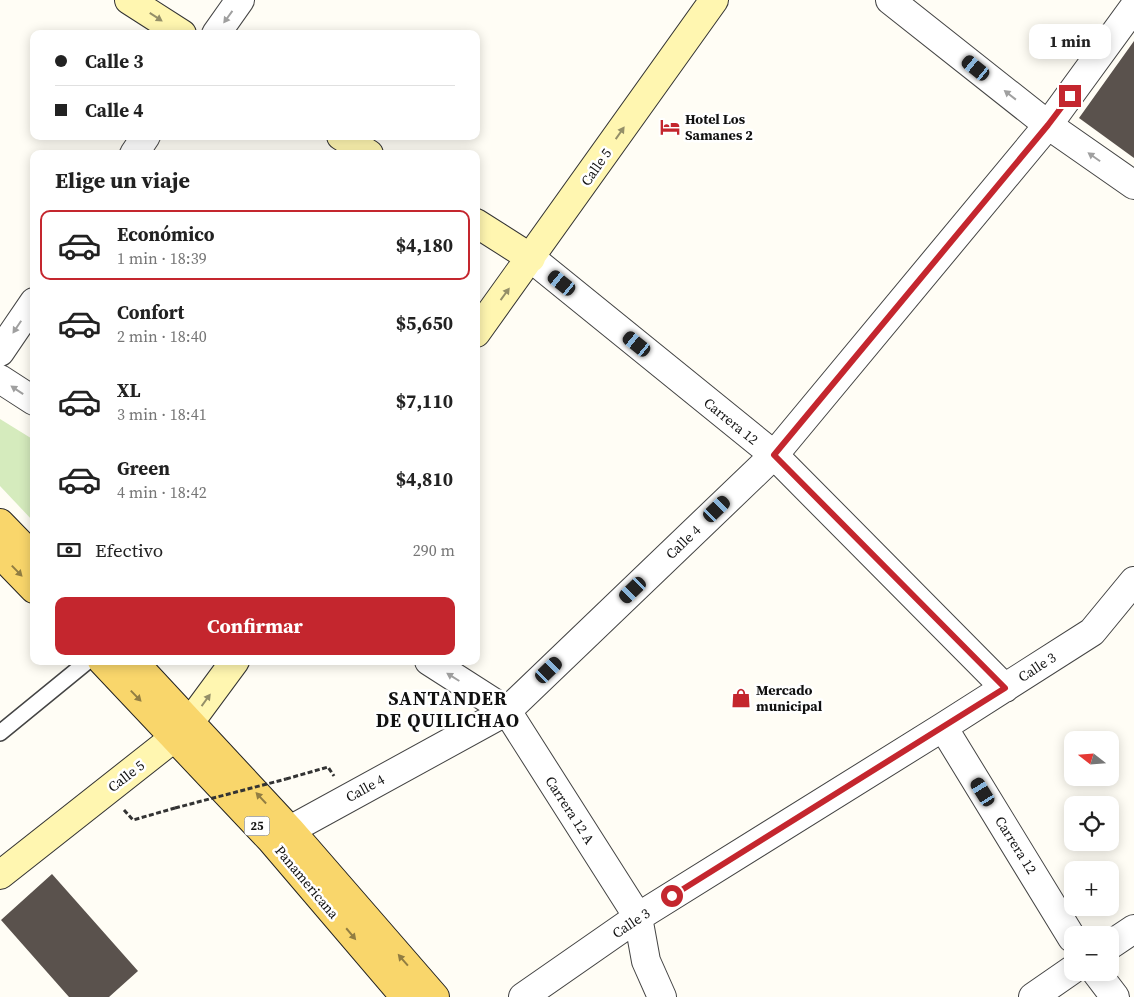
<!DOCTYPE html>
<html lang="es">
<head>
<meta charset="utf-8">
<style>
	body { margin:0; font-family:"Source Serif 4",serif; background:#f6f6f6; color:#222; height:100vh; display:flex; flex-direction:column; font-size:19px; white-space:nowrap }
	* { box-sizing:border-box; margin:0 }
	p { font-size:16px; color:#767676 }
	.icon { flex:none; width:28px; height:28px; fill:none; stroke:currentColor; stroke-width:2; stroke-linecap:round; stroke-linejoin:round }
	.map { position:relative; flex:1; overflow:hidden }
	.panel { position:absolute; left:30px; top:150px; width:450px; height:515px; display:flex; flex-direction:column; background:#fff; border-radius:10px; box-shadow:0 2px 12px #0003 }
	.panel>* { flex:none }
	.banner { position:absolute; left:30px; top:30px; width:450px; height:110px; border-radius:10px; box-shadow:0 2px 12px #0003; display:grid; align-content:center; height:110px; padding:0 25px; background:#fff }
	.needle { width:32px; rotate:287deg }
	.fabs { position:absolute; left:1064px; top:731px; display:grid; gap:10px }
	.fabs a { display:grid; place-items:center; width:55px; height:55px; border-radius:10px; background:#fff; box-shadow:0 2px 12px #0003; font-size:25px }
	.end { position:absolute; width:22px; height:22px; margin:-11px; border:6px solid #c4262e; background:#fff; box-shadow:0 0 0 2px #fff }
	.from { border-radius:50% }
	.bubble { position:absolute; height:35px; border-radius:10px; background:#fff; box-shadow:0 2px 12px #0003; font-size:16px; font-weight:700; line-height:35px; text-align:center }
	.car { position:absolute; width:15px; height:30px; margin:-15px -8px; border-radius:6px; box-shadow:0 0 4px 1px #0007; background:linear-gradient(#222 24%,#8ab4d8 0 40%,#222 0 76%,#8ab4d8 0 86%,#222 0) }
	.banner b { display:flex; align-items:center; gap:18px; height:48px; font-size:19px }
	.banner b+b { border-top:1px solid #e0e0e0 }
	.banner i { width:12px; height:12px; background:#222 }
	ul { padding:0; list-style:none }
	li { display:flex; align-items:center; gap:15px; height:70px; margin:0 10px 8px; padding:0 15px; border:2px solid transparent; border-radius:10px }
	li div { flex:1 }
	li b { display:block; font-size:19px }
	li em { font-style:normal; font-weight:700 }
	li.on { border-color:#c4262e }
	li>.icon { width:45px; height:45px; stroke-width:1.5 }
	h2 { padding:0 25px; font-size:22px; line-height:60px }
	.pay { display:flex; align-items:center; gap:12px; height:55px; padding:0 25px; font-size:19px }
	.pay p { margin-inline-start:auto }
	.action { display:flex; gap:10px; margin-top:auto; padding:10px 25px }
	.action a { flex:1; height:58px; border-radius:10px; background:#c4262e; color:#fff; font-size:20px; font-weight:700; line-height:58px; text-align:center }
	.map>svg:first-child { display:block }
	.green { fill:#d5ebbd }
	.building { fill:#5a524d }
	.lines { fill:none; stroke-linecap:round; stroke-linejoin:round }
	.lane-casing { stroke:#444; stroke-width:18 }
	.street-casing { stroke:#444; stroke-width:30 }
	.secondary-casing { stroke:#333; stroke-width:30 }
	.primary-casing { stroke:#222; stroke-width:30 }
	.path { stroke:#333; stroke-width:3; stroke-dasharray:5 2.5; stroke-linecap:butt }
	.lane { stroke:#fff; stroke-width:15 }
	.street { stroke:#fff; stroke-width:28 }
	.secondary { stroke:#fff6b0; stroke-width:28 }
	.primary { stroke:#f9d66b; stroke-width:28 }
	.path-bridge { stroke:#333; stroke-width:3; stroke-dasharray:5 2.5; stroke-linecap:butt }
	.oneway { fill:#948f68 }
	.oneway2 { fill:#a0a0a0 }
	.oneway3 { fill:#917d42 }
	.route { stroke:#c4262e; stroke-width:6 }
	.labels { text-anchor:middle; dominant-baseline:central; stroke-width:5; stroke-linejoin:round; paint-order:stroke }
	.shield { fill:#fff; stroke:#585858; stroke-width:1 }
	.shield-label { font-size:12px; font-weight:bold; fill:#111 }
	.poi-label { font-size:14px; font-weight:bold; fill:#111; stroke:#fff; text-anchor:start }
	.street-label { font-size:14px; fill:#111; stroke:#fff }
	.district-label { font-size:19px; font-weight:bold; letter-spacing:1px; fill:#111; stroke:#fff }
</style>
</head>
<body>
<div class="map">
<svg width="1134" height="997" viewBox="0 0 1134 997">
	<rect width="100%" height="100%" fill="#fffdf5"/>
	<path class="green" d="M0,419L34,440V522L0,486Z"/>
	<path class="building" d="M1134,41V158L1079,118Z
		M52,874L138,971L109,997H69L1,920Z"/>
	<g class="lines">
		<defs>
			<path id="lane" d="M0,733L88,661"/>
			<path id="street" d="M890,0L1048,125L1134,185
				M216,34L240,0
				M134,154L146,136
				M531,258L774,455L1005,688
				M0,352L34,302
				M0,379L34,401
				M429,661L507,711L638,917L646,961L662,997
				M943,727L1072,938
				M290,830L507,711L774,455L1048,125L1134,7
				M1110,945L1134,929
				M1096,972L1115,997
				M523,997L638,917L943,727L1092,632L1134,581
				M1033,997L1072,970"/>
			<path id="secondary" d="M129,0L182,34
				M341,136L369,154
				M476,223L531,258
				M476,333L714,0
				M0,875L175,737L190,722L235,661"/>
			<path id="primary" d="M0,523L34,558
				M0,554L34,589
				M102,661L271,840L405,997
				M133,661L290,830L435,997"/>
		</defs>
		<use href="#lane" class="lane-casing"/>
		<use href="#street" class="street-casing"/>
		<use href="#secondary" class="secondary-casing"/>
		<use href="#primary" class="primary-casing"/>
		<path class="path" d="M286,779L328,767L334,776
			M124,810L133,820L175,808"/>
		<use href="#lane" class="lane"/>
		<use href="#street" class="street"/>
		<use href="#secondary" class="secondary"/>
		<use href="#primary" class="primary"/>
		<path class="path-bridge" d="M175,808L286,779"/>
	</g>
	<defs><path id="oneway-solid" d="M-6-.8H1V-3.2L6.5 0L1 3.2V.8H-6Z" transform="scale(1.25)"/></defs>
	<g class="oneway">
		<use href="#oneway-solid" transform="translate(156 17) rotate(33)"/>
		<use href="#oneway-solid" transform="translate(620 133) rotate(-55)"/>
		<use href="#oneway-solid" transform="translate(505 294) rotate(-54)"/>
		<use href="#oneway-solid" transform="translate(206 700) rotate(-54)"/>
	</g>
	<g class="oneway2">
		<use href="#oneway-solid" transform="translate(228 17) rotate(126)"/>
		<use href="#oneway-solid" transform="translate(1010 95) rotate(-142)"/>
		<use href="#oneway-solid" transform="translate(1094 157) rotate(-145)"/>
		<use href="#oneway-solid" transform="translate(17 327) rotate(124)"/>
		<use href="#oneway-solid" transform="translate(17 390) rotate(-146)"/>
		<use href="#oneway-solid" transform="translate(453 677) rotate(-148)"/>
	</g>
	<g class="oneway3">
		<use href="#oneway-solid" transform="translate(17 571) rotate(46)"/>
		<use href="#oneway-solid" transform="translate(136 696) rotate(46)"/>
		<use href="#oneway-solid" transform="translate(261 798) rotate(-133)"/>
		<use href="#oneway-solid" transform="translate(351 934) rotate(50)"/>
		<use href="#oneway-solid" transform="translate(403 960) rotate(-131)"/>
	</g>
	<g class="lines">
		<path class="route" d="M672,896L1005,688L774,455L1048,125L1070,96"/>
	</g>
	<defs>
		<symbol id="hotel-bare" viewBox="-9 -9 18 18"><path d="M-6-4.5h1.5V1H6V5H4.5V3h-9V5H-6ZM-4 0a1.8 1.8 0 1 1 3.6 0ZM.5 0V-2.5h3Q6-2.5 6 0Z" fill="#c4262e" stroke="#fff" stroke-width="2.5" paint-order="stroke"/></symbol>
		<symbol id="shop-bare" viewBox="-9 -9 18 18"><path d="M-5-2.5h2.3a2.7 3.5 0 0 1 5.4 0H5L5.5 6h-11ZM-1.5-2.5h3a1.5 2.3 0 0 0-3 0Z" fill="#c4262e" stroke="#fff" stroke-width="2.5" paint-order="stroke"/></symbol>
	</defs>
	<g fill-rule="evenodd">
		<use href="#hotel-bare" x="656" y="113" width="28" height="28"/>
		<use href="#shop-bare" x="727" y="684" width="28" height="28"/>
	</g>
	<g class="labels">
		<rect class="shield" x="244.5" y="816.5" width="25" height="19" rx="4"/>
		<g class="shield-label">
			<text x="257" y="826">25</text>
		</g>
		<g class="poi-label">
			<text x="685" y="119">Hotel Los<tspan x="685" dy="16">Samanes 2</tspan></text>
			<text x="756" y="690">Mercado<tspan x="756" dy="16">municipal</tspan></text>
		</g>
		<g class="street-label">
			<text transform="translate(596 167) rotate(-55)">Calle 5</text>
			<text transform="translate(731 421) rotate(39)">Carrera 12</text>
			<text transform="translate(683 542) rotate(-44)">Calle 4</text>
			<text transform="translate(1037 667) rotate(-33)">Calle 3</text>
			<text transform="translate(126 776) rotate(-38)">Calle 5</text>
			<text transform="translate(365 788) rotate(-29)">Calle 4</text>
			<text transform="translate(570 810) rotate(57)">Carrera 12 A</text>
			<text transform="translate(1016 845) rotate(58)">Carrera 12</text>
			<text transform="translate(307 882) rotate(50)">Panamericana</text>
			<text transform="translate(631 923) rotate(-34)">Calle 3</text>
		</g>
		<g class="district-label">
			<text x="448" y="698">SANTANDER<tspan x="448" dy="22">DE QUILICHAO</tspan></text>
		</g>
	</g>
</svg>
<div class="fabs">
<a><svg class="needle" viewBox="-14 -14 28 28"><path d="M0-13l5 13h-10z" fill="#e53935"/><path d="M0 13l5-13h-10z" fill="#767676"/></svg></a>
<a><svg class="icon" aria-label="locate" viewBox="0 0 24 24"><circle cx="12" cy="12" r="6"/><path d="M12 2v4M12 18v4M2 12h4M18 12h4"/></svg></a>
<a>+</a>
<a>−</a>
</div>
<i class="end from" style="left:672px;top:896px"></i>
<i class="end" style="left:1070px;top:96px"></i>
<div class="bubble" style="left:1029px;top:24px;width:82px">1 min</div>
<i class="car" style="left:976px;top:68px;rotate:309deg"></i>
<i class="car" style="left:562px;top:283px;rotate:309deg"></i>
<i class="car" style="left:637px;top:344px;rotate:309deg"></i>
<i class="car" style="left:717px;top:509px;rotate:46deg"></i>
<i class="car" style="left:633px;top:590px;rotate:226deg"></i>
<i class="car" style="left:549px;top:670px;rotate:46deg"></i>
<i class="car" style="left:983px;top:792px;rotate:328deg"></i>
<div class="banner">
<b><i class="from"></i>Calle 3</b>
<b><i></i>Calle 4</b>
</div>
<section class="panel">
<h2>Elige un viaje</h2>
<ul>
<li class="on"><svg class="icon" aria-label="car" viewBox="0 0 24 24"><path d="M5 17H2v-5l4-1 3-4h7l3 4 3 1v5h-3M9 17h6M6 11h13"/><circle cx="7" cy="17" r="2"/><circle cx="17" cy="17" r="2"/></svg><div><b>Económico</b><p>1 min · 18:39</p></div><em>$4,180</em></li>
<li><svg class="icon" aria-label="car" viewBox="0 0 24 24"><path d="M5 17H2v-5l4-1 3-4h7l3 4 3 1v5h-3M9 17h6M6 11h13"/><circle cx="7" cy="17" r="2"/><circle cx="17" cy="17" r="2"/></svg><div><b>Confort</b><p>2 min · 18:40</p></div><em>$5,650</em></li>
<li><svg class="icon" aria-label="car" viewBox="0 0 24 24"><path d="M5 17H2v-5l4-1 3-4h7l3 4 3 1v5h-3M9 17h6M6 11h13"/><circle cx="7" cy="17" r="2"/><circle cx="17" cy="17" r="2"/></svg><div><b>XL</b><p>3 min · 18:41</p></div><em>$7,110</em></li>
<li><svg class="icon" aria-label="car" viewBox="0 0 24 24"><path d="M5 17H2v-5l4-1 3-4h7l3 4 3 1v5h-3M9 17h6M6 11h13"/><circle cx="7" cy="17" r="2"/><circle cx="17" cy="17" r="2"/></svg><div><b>Green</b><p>4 min · 18:42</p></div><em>$4,810</em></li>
</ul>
<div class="pay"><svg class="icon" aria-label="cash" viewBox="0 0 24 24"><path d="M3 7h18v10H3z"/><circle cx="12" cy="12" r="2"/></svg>Efectivo<p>290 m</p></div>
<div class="action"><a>Confirmar</a></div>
</section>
</div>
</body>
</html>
